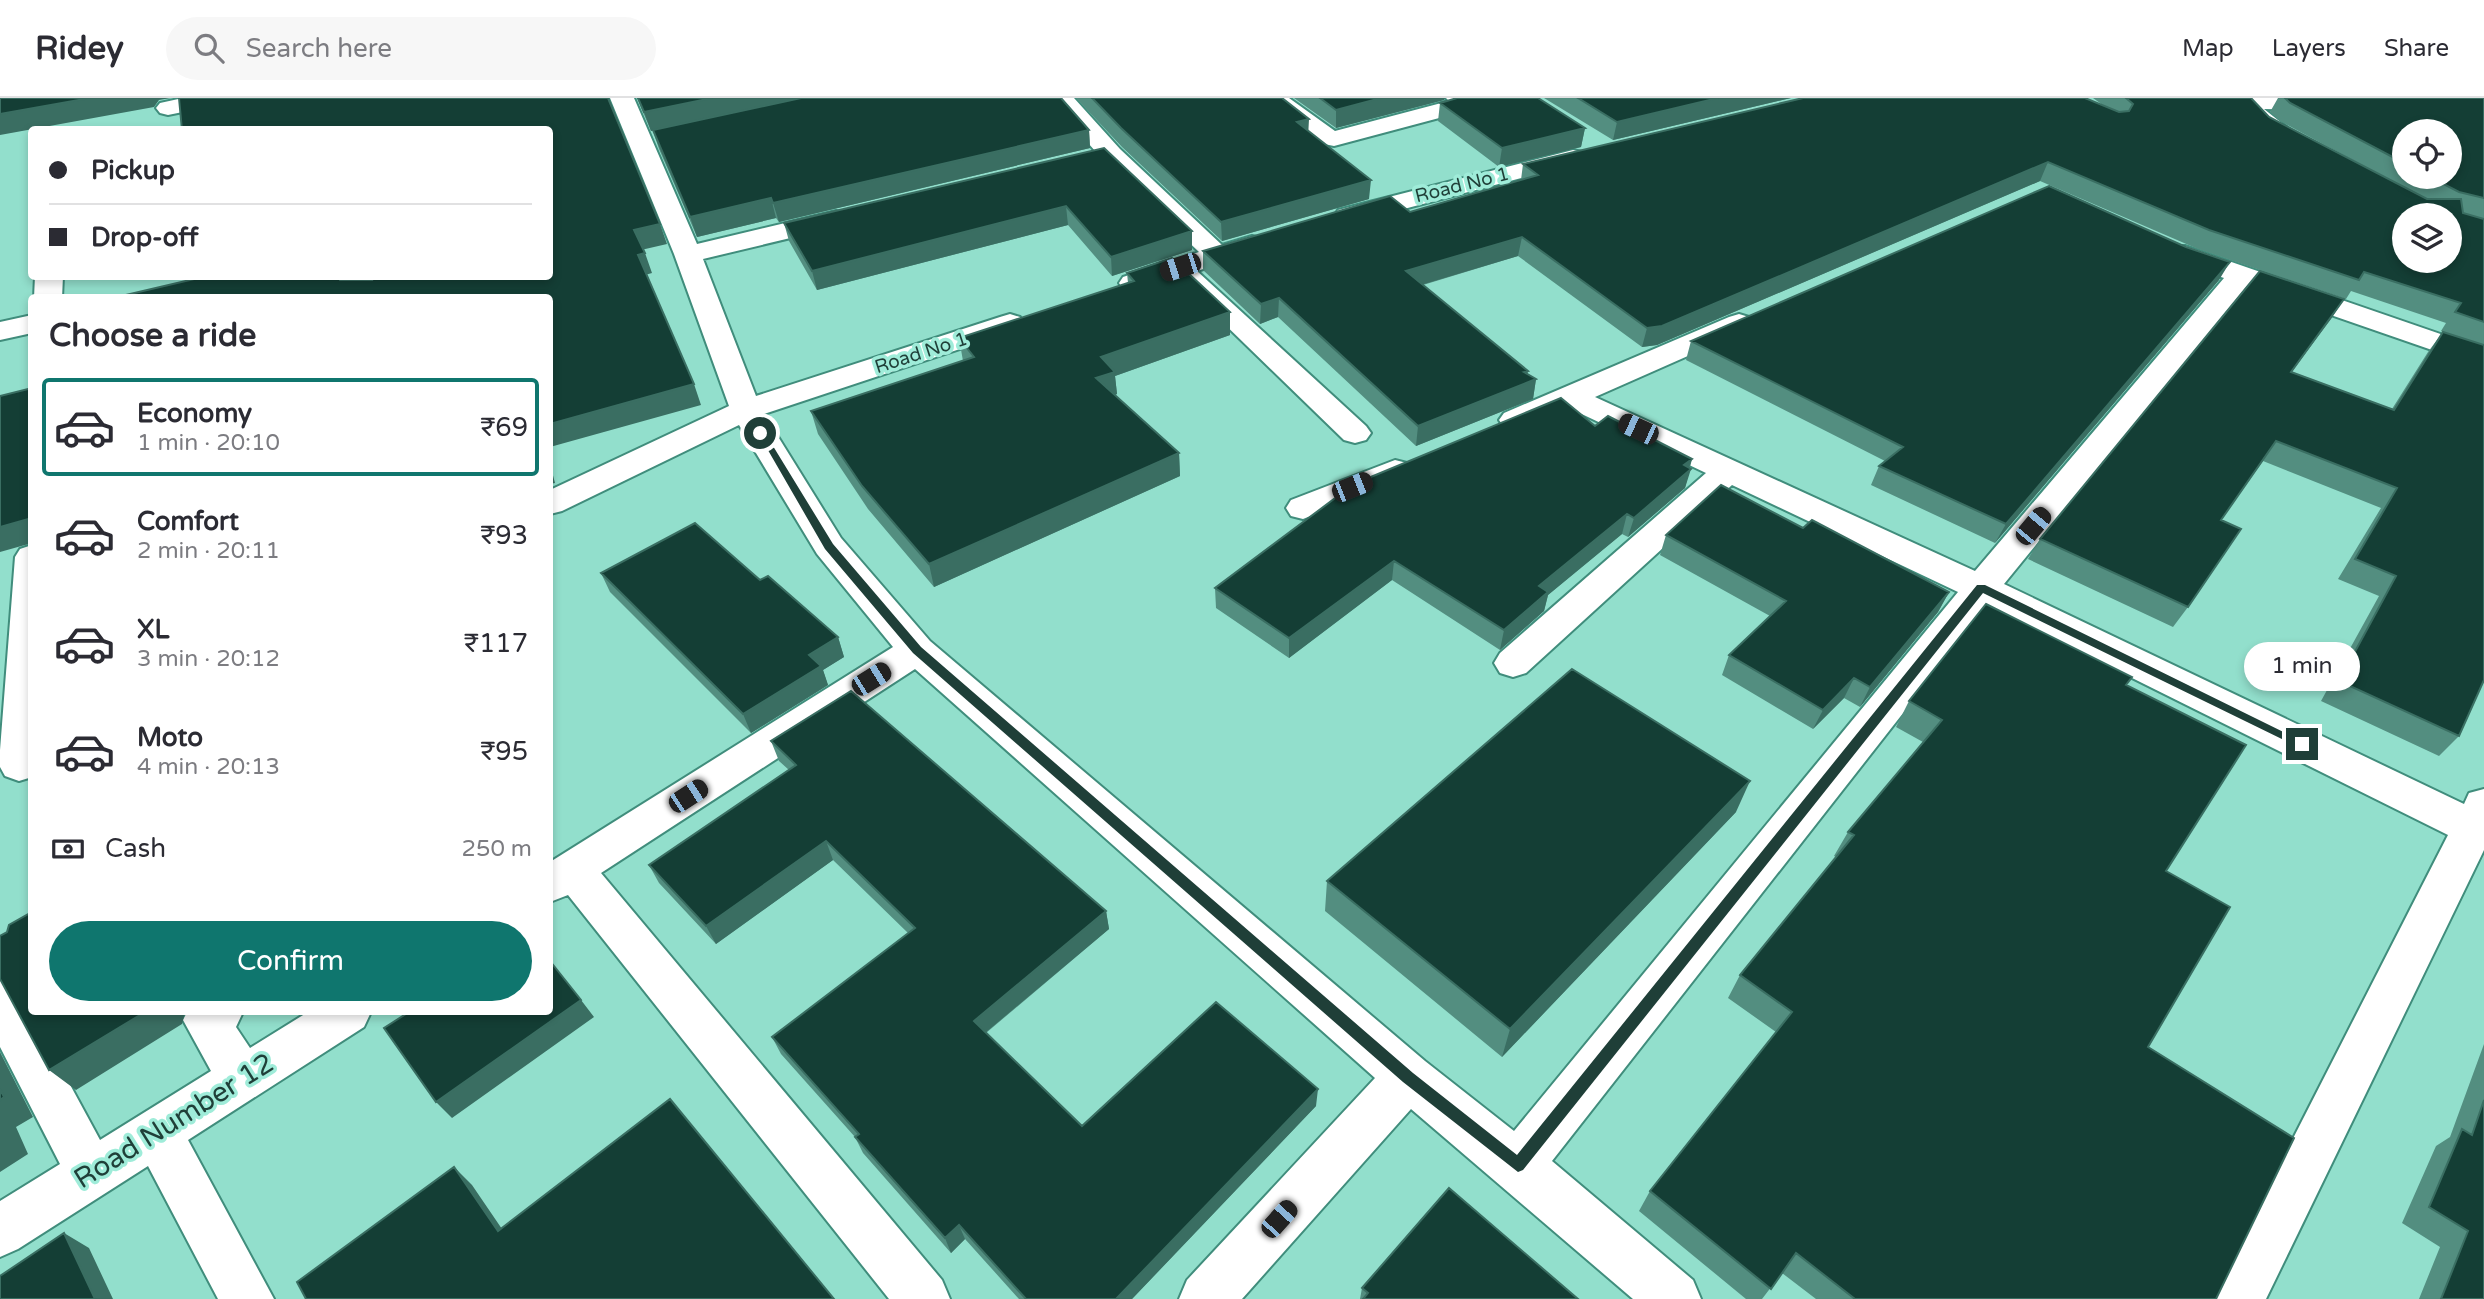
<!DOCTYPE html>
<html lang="en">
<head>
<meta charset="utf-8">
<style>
	body { margin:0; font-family:"Varela Round",sans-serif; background:#f7f7f7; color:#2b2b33; height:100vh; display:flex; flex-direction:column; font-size:26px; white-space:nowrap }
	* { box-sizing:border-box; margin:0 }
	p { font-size:23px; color:#7c7c81 }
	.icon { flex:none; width:38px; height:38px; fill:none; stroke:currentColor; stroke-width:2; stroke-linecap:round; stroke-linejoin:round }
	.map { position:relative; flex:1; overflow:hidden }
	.sheet { position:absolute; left:28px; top:196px; width:525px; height:721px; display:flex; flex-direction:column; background:#fff; border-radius:7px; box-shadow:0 4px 10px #0003 }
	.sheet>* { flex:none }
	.guide { position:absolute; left:28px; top:28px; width:525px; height:154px; border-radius:7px; box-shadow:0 4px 10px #0003; display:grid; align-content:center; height:154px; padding:0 21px; background:#fff }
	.tools { position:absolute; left:2392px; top:21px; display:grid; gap:14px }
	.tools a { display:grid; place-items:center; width:70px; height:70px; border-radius:50%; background:#fff; box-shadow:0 4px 10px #0003; font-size:35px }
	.end { position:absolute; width:32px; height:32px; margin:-16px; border:9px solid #1f3f38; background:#fff; box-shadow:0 0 0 4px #fff }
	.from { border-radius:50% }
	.bubble { position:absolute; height:49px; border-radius:24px; background:#fff; box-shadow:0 4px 10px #0003; font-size:23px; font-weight:600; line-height:49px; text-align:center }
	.car { position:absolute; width:21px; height:42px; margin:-21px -10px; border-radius:9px; box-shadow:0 0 5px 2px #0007; background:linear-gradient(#222 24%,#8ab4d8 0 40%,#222 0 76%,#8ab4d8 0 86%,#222 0) }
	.guide b { display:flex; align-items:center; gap:24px; height:66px; font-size:26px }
	.guide b+b { border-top:2px solid #e1e1e2 }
	.guide i { width:18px; height:18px; background:#2b2b33 }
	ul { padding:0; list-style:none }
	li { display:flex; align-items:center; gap:21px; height:98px; margin:0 14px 10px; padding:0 7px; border:4px solid transparent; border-radius:7px }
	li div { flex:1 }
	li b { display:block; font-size:26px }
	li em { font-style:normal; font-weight:600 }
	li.active { border-color:#0f766e }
	li>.icon { width:63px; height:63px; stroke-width:1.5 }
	h2 { padding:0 21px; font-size:32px; line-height:84px }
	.pay { display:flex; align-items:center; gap:18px; height:77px; padding:0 21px; font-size:26px }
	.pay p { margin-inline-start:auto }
	.primary-button { display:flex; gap:14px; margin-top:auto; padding:14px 21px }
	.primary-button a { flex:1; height:80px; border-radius:42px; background:#0f766e; color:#fff; font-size:28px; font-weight:600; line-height:80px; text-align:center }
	header { display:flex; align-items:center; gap:42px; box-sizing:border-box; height:98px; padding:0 35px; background:#fff; border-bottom:2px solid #e1e1e2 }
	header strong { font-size:33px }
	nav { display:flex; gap:38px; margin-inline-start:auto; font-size:24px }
	.search { width:490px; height:63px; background:#f7f7f7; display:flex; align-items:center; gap:18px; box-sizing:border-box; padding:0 24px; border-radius:38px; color:#7c7c81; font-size:26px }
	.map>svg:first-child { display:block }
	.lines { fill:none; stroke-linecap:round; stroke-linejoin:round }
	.minor-casing { stroke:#408d7c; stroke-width:4 }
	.minor { fill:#fff; fill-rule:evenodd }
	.wall { fill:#538e80; fill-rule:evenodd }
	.shaded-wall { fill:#3a6e62 }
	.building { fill:#143e35; stroke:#3a6e62; stroke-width:2; fill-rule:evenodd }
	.route { fill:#1f3f38 }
	.labels { text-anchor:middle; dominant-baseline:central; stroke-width:7; stroke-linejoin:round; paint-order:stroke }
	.far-street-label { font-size:19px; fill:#1f3f38; stroke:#9fecd9 }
	.near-street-label { font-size:28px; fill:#1f3f38; stroke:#9fecd9 }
</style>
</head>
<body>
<header>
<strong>Ridey</strong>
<div class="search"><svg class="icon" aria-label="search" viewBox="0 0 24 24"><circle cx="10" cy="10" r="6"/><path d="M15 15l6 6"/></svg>Search here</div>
<nav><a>Map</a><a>Layers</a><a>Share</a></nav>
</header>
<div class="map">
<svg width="2484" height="1201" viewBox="0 0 2484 1201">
	<rect width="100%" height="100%" fill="#92dfcc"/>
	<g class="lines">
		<defs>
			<path id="minor" d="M183,0H231L227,5L168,17L160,15L156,10L160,5Z
				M610,0H634L697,146L836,113L845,115L849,121L845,127L703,161L756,298L1000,219L1010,216L1020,219L1024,225L1020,231L764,316L841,440L930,543L1425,963L1514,1033L1958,494L1732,387L1526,575L1513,579L1500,575L1494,565L1500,555L1706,375L1569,310L1526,329L1515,332L1504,329L1499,322L1504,315L1729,219L1739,216L1749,219L1753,225L1749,231L1595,299L1975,473L2224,180L2165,160L2161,154L2165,148H2185L2484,251V270L2247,188L2004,486L2464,706L2469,695L2484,691V752L2266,1201H2211L2448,737L1987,508L1552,1063L1693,1182L1701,1201H1633L1411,1011L1242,1201H1179L1187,1182L1375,980L915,571L601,775L942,1182L950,1201H889L568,797L550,804V764L893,549L817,456L739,327L562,413L550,416V392L729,308L674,156Z
				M1049,0H1074L1120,51L1222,147L1252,138L1262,140L1266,146L1262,152L1197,173L1366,328L1371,335L1366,342L1355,345L1344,342L1177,180L1133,193L1123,191L1119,185L1123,179L1199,154L1102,61Z
				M1262,0H1289L1335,33L1449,3L1446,0H1472L1477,6L1473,11L1334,48L1319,45Z
				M2336,0L2340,5L2336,10L2328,12L2264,11L2298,38L2295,43C2272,49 2251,29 2239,12L2245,1L2249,0Z
				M1573,52L1582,54L1585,59L1582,64L1347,126L1338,124L1334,118L1338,112Z
				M35,178H63L62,200H34Z
				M347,178H375L380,200H352Z
				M32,217V235L0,242V224Z
				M1395,362L1407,365L1411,372L1407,379L1303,421L1291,418L1286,410L1291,402Z
				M32,447V679L19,683L5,678L0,669V652L15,459L20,451Z
				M0,881L16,887L100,1042L211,973L183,922L187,914H243L236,929L250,950L308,914H371L364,929L188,1042L274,1201H218L148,1068L18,1151L0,1159V1103L60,1066L0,949Z"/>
		</defs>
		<use href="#minor" class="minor-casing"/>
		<use href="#minor" class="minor"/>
	</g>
	<path class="wall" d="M637,0H1061L1089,32L1090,50L779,124L776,120L697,139L659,51L653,33H651Z
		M1076,0H1282L1308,33L1369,101L1222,143L1122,49Z
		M1294,0H1445L1444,2L1336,30Z
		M1544,0H1791L1613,42Z
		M2093,0H2251L2269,19L2366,69L2280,23L2270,14L2278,0H2484V582L2459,638L2439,658L2321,603L2379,498L2338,481L2381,410L2263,363L2221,422L2188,509L2173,529L2028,461L2040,441L2344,201L2292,274L2392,311L2428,254L2443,234L2441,233L2446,225L2351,193L2346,201L2198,151L2040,83L1657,247L1642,249L1518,158L1423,187L1528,276L1536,281L1533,301L1416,348L1278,219L1260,226L1203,172V153L1410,114L1521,82L1523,66L2104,8ZM2404,33L2450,79H2404Z
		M1440,5L1585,30L1581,49L1499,69L1438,23Z
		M1104,50L1192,133V152L1112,178L1068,127L817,192L789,143L784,125Z
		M1127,175L1230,214V237L1115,278L1117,296L1115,297L1179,355L1180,378L934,489L868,411L818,336L811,313L963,263L959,240L1128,185Z
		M2219,182L1995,445L1871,387L1879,368L1885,363L1686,262L1691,243Z
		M1595,328L1692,361L1685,390L1628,439L1622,436L1548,497L1544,513L1500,552L1392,482L1289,560L1216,510L1215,490Z
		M1803,430L1949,494L1938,514L1860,609L1844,600L1813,631L1722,577L1729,557L1770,518L1660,457L1666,437Z
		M601,475L760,482L838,539L844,559L823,572L828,587L751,635L610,494Z
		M2126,587L2166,773L2148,949L2216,1201H1816L1782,1175L1762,1201H1746L1639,1113L1650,1093L1776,934L1728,900L1740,877L1836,759L1834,758L1848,734L1923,644L1896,629L1909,603Z
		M771,643L1106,813L1109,831L986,935L1082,1028L1316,1008L1132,1201H1019L965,1141L951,1155L863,1055L855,1039L781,956L772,939L908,835L833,762L716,846L659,785L649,767L789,672L779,663Z
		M1736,714L1502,959L1325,813L1327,783Z
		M2484,946V1201H2419L2440,1149L2402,1125L2436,1048L2450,1039Z
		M1362,1190L1578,1201H1360Z"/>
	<path class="shaded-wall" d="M90,0H171L159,2L154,9L0,37V16Z
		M712,0H802L651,33L644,14Z
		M1381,0H1445L1444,2L1336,30V12Z
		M1718,0H1791L1613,42L1617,24Z
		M1309,21L1308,40L1297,24Z
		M1585,30L1581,49L1499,69L1502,50Z
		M1089,32L1090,50L779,124L773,105Z
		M2048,64L2040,83L1657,247L1642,249L1647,230Z
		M1371,82L1369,101L1222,143L1221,124Z
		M771,100L776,120L697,139L690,119Z
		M1066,108L1068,127L817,192L812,173Z
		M660,126L667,146L641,152L634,132Z
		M1192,133V152L1112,178L1111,159Z
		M1522,139L1518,158L1404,192L1406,173Z
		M645,155L652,175L645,177L638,157Z
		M2230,164L2219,182L1995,445L2006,426Z
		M339,178H345L350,200L340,182Z
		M1279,200L1278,219L1260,226L1261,206Z
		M2344,201L2331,221L2277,293L2291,274Z
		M1230,214V237L1115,278L1117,296L1098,303L1096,280L1101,259Z
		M1528,273L1526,285L1536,281L1533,301L1416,348L1418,328Z
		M694,286L701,307L550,349V326Z
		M1179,355L1180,378L934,489L929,466Z
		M1692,361L1688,373L1691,371L1685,390L1628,439L1634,420L1684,367Z
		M550,366L555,385L550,386Z
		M1627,416L1622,436L1548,497L1544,513L1500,552L1504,532L1539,488Z
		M32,420V445L0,454V429Z
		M1394,463L1392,482L1289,560V540Z
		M1949,494L1938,514L1860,609L1870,589Z
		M838,539L844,559L823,572L828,587L751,635L743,616L809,557Z
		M1854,580L1844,600L1813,631L1823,612Z
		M1750,683L1736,714L1502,959L1510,931Z
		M826,743L833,762L716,846L706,828Z
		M1106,813L1109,831L979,940L974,923Z
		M581,902L594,919L452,1020L436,1004Z
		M145,914H185L182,926L76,992L49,972Z
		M0,954L33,1019L16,1029L28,1056L0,1074Z
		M1318,991L1316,1008L1132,1201H1116Z
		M454,1069L472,1087L515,1150L498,1133Z
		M959,1127L965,1141L951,1155L945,1140Z
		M64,1135L89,1150L113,1201H95Z"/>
	<path class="building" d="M0,0H90L0,16Z
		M179,0H608L660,126L634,132L645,155L638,157L694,286L550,326V200H113L207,178H339L340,182H372L371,178H550V32H182Z
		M638,0H712L644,14Z
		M801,0H1061L1089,32L773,105L771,100L690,119L653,32Z
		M1092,0H1282L1309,21L1297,24L1371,82L1221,124L1121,30Z
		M1320,0H1381L1336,12Z
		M1457,0H1538L1585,30L1502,50L1440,5Z
		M1578,0H1718L1617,24Z
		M1803,0H2085L2119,14L2129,13L2133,6L2126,0H2251L2269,19L2427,101H2461L2463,115L2484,121V224L2455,214L2461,205L2364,174L2359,182L2209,132L2048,64L1662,228L1647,230L1522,139L1406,173L1528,273L1524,274L1536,281L1418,328L1279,200L1261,206L1203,153L1390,98L1410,114L1538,77L1523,66ZM2404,117H2450V163H2404Z
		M2285,0H2484V100L2459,94L2430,79H2450V33H2404V65L2290,5Z
		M1104,50L1192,133L1111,159L1066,108L812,173L784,125Z
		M2049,88L2186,149L2230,164L2006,426L1879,368L1903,349L1691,243Z
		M1172,160L1230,214L1101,259L1115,274L1096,280L1179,355L929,466L862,388L811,313L974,259L959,240L1134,183L1127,175Z
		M2260,173L2344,201L2291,274L2394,312L2443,234L2484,247V582L2459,638L2339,583L2396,478L2355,461L2397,390L2276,343L2221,422L2241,431L2188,509L2040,441Z
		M32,290V420L0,429V298Z
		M1561,300L1595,328L1608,318L1692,361L1684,367L1691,371L1634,420L1627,416L1539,488L1548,494L1504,532L1394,463L1289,540L1215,490L1354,386Z
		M1721,387L1803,430L1812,422L1949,494L1870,589L1854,580L1823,612L1729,557L1786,503L1666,437Z
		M695,425L760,482L768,478L838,539L809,557L821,568L743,616L601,475Z
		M1986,506L2132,579L2126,587L2246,647L2166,773L2230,809L2148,949L2294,1040L2216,1201H1855L1796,1155L1771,1191L1650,1093L1792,914L1740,877L1854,737L1848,734L1942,622L1909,603Z
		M1572,571L1750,683L1510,931L1327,783Z
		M851,593L1106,813L974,923L1082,1028L1216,904L1318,991L1116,1201H1026L959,1127L945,1140L855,1039L859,1036L772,939L915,830L826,743L706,828L649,767L796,667L771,643Z
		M32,814V914H145L49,972L0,881V838L7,834L9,827Z
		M550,863L581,902L436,1004L384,930L409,914H550Z
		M0,991L4,999L0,1002Z
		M670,1001L834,1201H306L297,1184L454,1069L498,1133Z
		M2484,1002V1201H2441L2468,1133L2429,1109L2462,1031L2472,1037Z
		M1449,1090L1578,1201H1363L1368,1195L1362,1190Z
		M64,1135L95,1201H0V1178Z"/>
	<path class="route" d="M757,333L765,335L833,446L921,549L1413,975L1517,1057L1977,487H1985L2308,646L2302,651L2298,649L1983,495L1523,1072L1518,1074L1403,984L913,555L825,451Z"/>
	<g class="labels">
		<g class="far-street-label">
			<text transform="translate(1462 87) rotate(-14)">Road No 1</text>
			<text transform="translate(921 255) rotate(-18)">Road No 1</text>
		</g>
		<g class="near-street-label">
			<text transform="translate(174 1023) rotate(-32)">Road Number 12</text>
		</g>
	</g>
</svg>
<div class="tools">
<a><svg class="icon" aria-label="locate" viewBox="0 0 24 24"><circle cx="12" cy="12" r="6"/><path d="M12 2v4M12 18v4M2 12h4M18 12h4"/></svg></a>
<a><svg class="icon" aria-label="layers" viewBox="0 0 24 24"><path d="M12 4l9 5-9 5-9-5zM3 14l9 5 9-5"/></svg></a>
</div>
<i class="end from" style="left:760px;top:335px"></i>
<i class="end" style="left:2302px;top:646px"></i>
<div class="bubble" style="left:2244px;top:544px;width:116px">1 min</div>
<i class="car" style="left:1180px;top:169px;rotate:252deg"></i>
<i class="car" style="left:1638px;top:331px;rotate:295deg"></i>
<i class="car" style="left:1352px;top:389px;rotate:68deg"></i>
<i class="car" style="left:2033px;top:428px;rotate:40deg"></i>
<i class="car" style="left:871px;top:581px;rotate:58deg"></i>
<i class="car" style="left:688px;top:698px;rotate:57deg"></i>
<i class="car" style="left:1279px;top:1121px;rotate:42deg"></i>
<div class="guide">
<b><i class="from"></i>Pickup</b>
<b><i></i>Drop-off</b>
</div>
<section class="sheet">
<h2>Choose a ride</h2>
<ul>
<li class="active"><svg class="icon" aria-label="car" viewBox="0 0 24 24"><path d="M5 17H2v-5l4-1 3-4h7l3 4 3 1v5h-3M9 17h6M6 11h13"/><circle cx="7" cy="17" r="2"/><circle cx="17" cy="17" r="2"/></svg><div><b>Economy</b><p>1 min · 20:10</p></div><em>₹69</em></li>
<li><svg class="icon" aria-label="car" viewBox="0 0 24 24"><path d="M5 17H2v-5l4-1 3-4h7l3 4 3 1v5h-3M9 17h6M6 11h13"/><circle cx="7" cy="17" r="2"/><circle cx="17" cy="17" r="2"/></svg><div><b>Comfort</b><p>2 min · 20:11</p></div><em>₹93</em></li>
<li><svg class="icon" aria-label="car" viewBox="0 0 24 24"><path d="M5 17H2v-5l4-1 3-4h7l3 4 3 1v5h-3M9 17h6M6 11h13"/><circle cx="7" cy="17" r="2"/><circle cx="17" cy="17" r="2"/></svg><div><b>XL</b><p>3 min · 20:12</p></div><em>₹117</em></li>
<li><svg class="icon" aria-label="car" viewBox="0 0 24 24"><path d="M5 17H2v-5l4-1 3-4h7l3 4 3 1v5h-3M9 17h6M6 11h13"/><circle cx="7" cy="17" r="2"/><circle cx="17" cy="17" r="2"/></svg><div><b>Moto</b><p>4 min · 20:13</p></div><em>₹95</em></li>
</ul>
<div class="pay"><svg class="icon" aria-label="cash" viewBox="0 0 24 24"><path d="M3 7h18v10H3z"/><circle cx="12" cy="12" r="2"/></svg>Cash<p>250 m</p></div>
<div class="primary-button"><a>Confirm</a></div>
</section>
</div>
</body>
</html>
